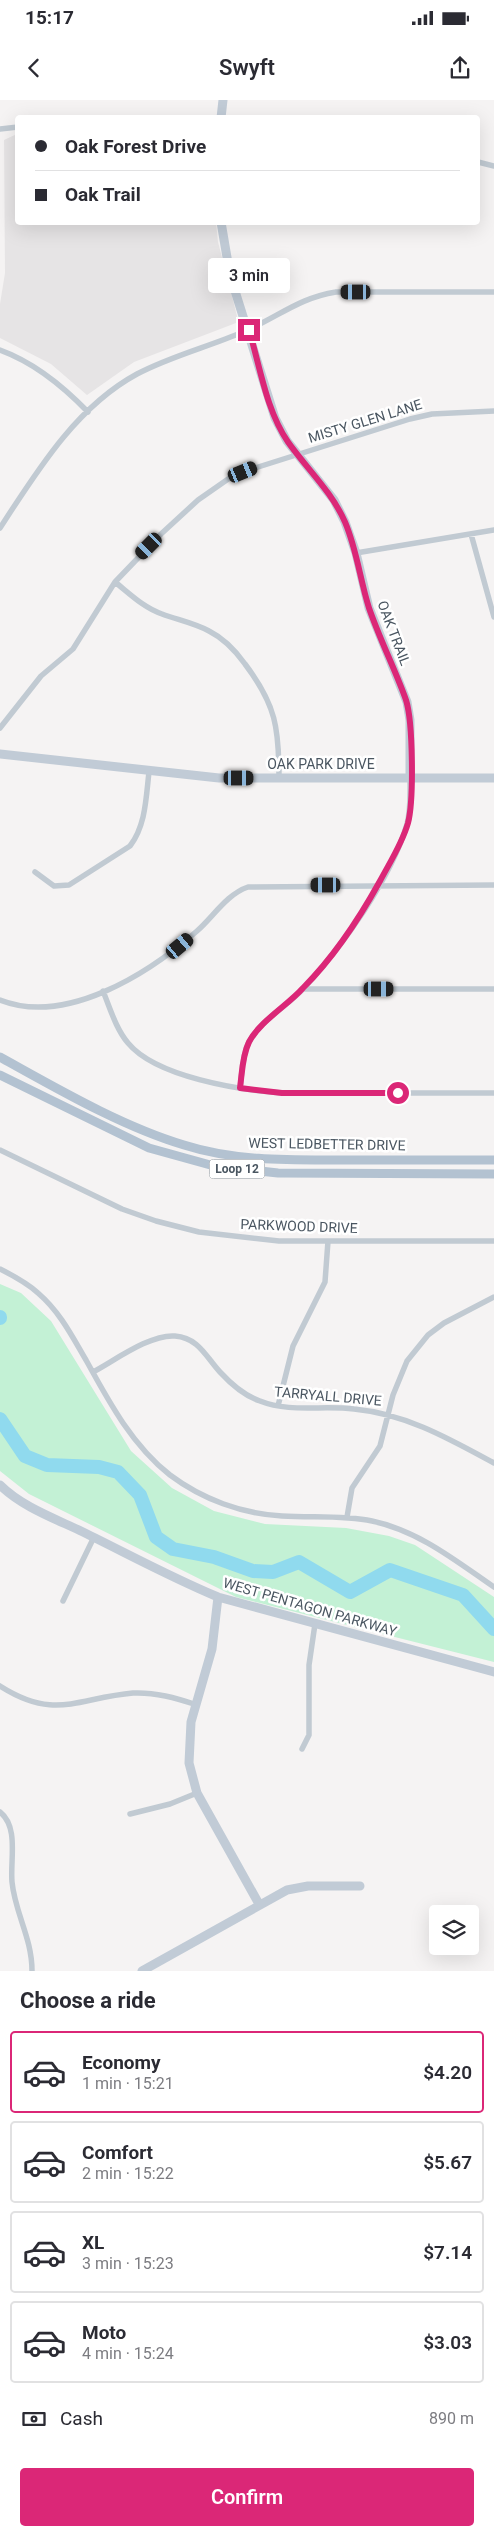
<!DOCTYPE html>
<html lang="en">
<head>
<meta charset="utf-8">
<style>
	body { margin:0; font-family:Roboto,sans-serif; background:#f7f7f7; color:#2b2b33; height:100vh; display:flex; flex-direction:column; font-size:19px; white-space:nowrap }
	* { box-sizing:border-box; margin:0 }
	p { font-size:16px; color:#7c7c81 }
	.icon { flex:none; width:28px; height:28px; fill:none; stroke:currentColor; stroke-width:2; stroke-linecap:round; stroke-linejoin:round }
	.map { position:relative; height:1871px; overflow:hidden }
	.drawer { display:flex; flex-direction:column; background:#fff; flex:1 }
	.drawer>* { flex:none }
	.banner { position:absolute; left:15px; top:15px; width:465px; height:110px; border-radius:5px; box-shadow:0 5px 20px #0002; display:grid; align-content:center; height:110px; padding:0 20px; background:#fff }
	.tools { position:absolute; left:429px; top:1805px; display:grid; gap:10px }
	.tools a { display:grid; place-items:center; width:50px; height:50px; border-radius:5px; background:#fff; box-shadow:0 5px 20px #0002; font-size:25px }
	.end { position:absolute; width:22px; height:22px; margin:-11px; border:6px solid #db2777; background:#fff; box-shadow:0 0 0 2px #fff }
	.from { border-radius:50% }
	.bubble { position:absolute; height:35px; border-radius:5px; background:#fff; box-shadow:0 5px 20px #0002; font-size:16px; font-weight:600; line-height:35px; text-align:center }
	.car { position:absolute; width:15px; height:30px; margin:-15px -8px; border-radius:6px; box-shadow:0 0 4px 1px #0007; background:linear-gradient(#222 24%,#8ab4d8 0 40%,#222 0 76%,#8ab4d8 0 86%,#222 0) }
	.banner b { display:flex; align-items:center; gap:18px; height:48px; font-size:19px }
	.banner b+b { border-top:1px solid #e1e1e2 }
	.banner i { width:12px; height:12px; background:#2b2b33 }
	ul { padding:0; list-style:none }
	li { display:flex; align-items:center; gap:15px; height:82px; margin:0 10px 8px; padding:0 10px; border:2px solid #e1e1e2; border-radius:5px }
	li div { flex:1 }
	li b { display:block; font-size:19px }
	li em { font-style:normal; font-weight:600 }
	li.current { border-color:#db2777 }
	li>.icon { width:45px; height:45px; stroke-width:1.5 }
	h2 { padding:0 20px; font-size:22px; line-height:60px }
	.pay { display:flex; align-items:center; gap:12px; height:55px; padding:0 20px; font-size:19px }
	.pay p { margin-inline-start:auto }
	.button { display:flex; gap:10px; margin-top:auto; padding:10px 20px }
	.button a { flex:1; height:58px; border-radius:5px; background:#db2777; color:#fff; font-size:20px; font-weight:600; line-height:58px; text-align:center }
	.status { display:flex; justify-content:space-between; align-items:center; height:35px; padding:0 25px; background:#fff; direction:ltr }
	.status svg { height:14px; fill:currentColor }
	header { display:flex; justify-content:space-between; align-items:center; height:65px; padding:0 20px; background:#fff; font-size:22px; font-weight:600 }
	.map>svg:first-child { display:block }
	.education { fill:#e6e4e5 }
	.green { fill:#c3f1d5 }
	.lines { fill:none; stroke-linecap:round; stroke-linejoin:round }
	.river { stroke:#90daee; stroke-width:14 }
	.street { stroke:#c1cad2; stroke-width:5.5 }
	.secondary { stroke:#c1cbd6; stroke-width:9 }
	.primary { stroke:#b3c2d1; stroke-width:9 }
	.route { stroke:#db2777; stroke-width:6 }
	.labels { text-anchor:middle; dominant-baseline:central; stroke-width:5; stroke-linejoin:round; paint-order:stroke }
	.shield { fill:#fff; stroke:#808990; stroke-width:1 }
	.shield-label { font-size:12px; font-weight:bold; fill:#4a5661 }
	.street-label { font-size:14px; fill:#4a5661; stroke:#fff }
</style>
</head>
<body>
<div class="status"><b>15:17</b><svg viewBox="0 0 49 12"><path d="M0 12V9h3v3zM5 12V6h3v6zM10 12V3h3v9zM15 12V0h3v12zM26 1h20v11H26zM47 4h2v5h-2z"/></svg></div>
<header><svg class="icon" aria-label="back" viewBox="0 0 24 24"><path d="M15 5l-7 7 7 7"/></svg>Swyft<svg class="icon" aria-label="share" viewBox="0 0 24 24"><path d="M12 15V3M7 8l5-5 5 5M5 13v7h14v-7"/></svg></header>
<div class="map">
<svg width="494" height="1871" viewBox="0 0 494 1871">
	<rect width="100%" height="100%" fill="#f5f3f3"/>
	<path class="education" d="M17,34L18,122L216,123L218,142L237,216L236,223L134,262L87,295L51,264L0,238V204L5,173L4,40Z"/>
	<path class="green" d="M0,1184L21,1193L51,1221L131,1351L172,1388L214,1411L265,1424L346,1428L389,1436L415,1445L494,1497V1562L236,1497L29,1394L0,1371Z"/>
	<g class="lines">
		<path class="river" d="M0,1217V1218
			M0,1319L25,1356L47,1365L99,1367L118,1372L140,1395L156,1437L173,1449L214,1457L253,1471L273,1472L299,1462L350,1492L390,1470L463,1495L494,1529"/>
		<path class="street" d="M0,29L18,27
			M478,62L494,66
			M0,250C33,262 64,287 88,312
			M0,428C37,371 76,307 137,274C171,256 208,247 243,232C277,218 298,198 336,192H494
			M471,434L494,517
			M356,453L494,430
			M115,482C130,494 144,508 162,514C178,520 194,523 209,531C225,539 235,550 245,564C276,605 279,628 279,678
			M0,628L41,576L73,549L115,482L161,434L198,400L231,377L255,368L410,319L432,314L494,311
			M35,772L54,786L69,785L130,746C146,725 146,697 149,672
			M303,889H494
			M103,891C110,908 116,929 128,943C156,977 239,990 282,993H494
			M0,900C66,926 148,874 197,831C213,817 227,794 248,787L494,785
			M240,988C242,974 242,957 248,944C259,921 288,906 305,887C343,845 391,779 407,724C411,709 410,693 410,678
			M0,1050L122,1109L156,1121L199,1132L279,1141H494
			M0,1169C14,1176 27,1183 38,1193C60,1212 72,1236 86,1260C109,1302 132,1345 170,1375C202,1399 242,1414 282,1416C312,1418 343,1415 372,1421C419,1431 456,1461 494,1487
			M93,1272C114,1261 150,1234 175,1236C199,1238 206,1257 220,1272C231,1284 245,1296 260,1301C290,1313 322,1305 354,1309C406,1314 448,1338 494,1363
			M278,1306L293,1246L325,1182L328,1141
			M347,1417L352,1388L380,1346L393,1295L407,1261L428,1235L444,1223L494,1197
			M63,1501L94,1437
			M0,1586C55,1621 77,1598 133,1593C155,1592 176,1598 197,1605
			M302,1649L309,1635V1565L315,1524
			M0,1712C19,1727 10,1760 12,1782C15,1813 32,1838 32,1871
			M130,1714L170,1704L197,1693"/>
		<path class="secondary" d="M221,18L223,0
			M221,122L230,175L275,318L287,341L334,400L345,422L356,453L369,508L407,602L410,620V678
			M0,654L219,678H494
			M0,1385C22,1407 56,1419 83,1432C128,1454 172,1478 218,1497L494,1572
			M218,1497L212,1549L191,1622L189,1663L197,1693L259,1804
			M142,1871L287,1790L308,1786H360"/>
		<path class="primary" d="M0,957C58,989 121,1026 184,1045C237,1062 295,1060 350,1060C398,1060 446,1060 494,1060
			M0,975L149,1048L214,1066L278,1073L494,1074"/>
	</g>
	<g class="lines">
		<path class="route" d="M249,230C260,266 266,310 288,342C307,369 332,392 345,422C357,450 360,480 369,508C380,540 395,569 406,600C413,622 414,700 408,723C402,744 390,762 380,781C359,819 334,857 303,888C287,906 260,921 249,942C242,956 242,974 240,988L282,993H398"/>
	</g>
	<g class="labels">
		<rect class="shield" x="209.5" y="1059.5" width="55" height="19" rx="4"/>
		<g class="shield-label">
			<text x="237" y="1069">Loop 12</text>
		</g>
		<g class="street-label">
			<text transform="translate(365 321) rotate(-17)">MISTY GLEN LANE</text>
			<text transform="translate(394 533) rotate(69)">OAK TRAIL</text>
			<text x="321" y="664">OAK PARK DRIVE</text>
			<text transform="translate(327 1044) rotate(1)">WEST LEDBETTER DRIVE</text>
			<text transform="translate(299 1126) rotate(2)">PARKWOOD DRIVE</text>
			<text transform="translate(328 1296) rotate(5)">TARRYALL DRIVE</text>
			<text transform="translate(310 1507) rotate(16)">WEST PENTAGON PARKWAY</text>
		</g>
	</g>
</svg>
<div class="tools">
<a><svg class="icon" aria-label="layers" viewBox="0 0 24 24"><path d="M12 4l9 5-9 5-9-5zM3 14l9 5 9-5"/></svg></a>
</div>
<i class="end from" style="left:398px;top:993px"></i>
<i class="end" style="left:249px;top:230px"></i>
<div class="bubble" style="left:208px;top:158px;width:82px">3 min</div>
<i class="car" style="left:356px;top:192px;rotate:270deg"></i>
<i class="car" style="left:243px;top:372px;rotate:68deg"></i>
<i class="car" style="left:149px;top:446px;rotate:225deg"></i>
<i class="car" style="left:239px;top:678px;rotate:90deg"></i>
<i class="car" style="left:326px;top:785px;rotate:270deg"></i>
<i class="car" style="left:180px;top:846px;rotate:50deg"></i>
<i class="car" style="left:379px;top:889px;rotate:90deg"></i>
<div class="banner">
<b><i class="from"></i>Oak Forest Drive</b>
<b><i></i>Oak Trail</b>
</div>
</div>
<section class="drawer">
<h2>Choose a ride</h2>
<ul>
<li class="current"><svg class="icon" aria-label="car" viewBox="0 0 24 24"><path d="M5 17H2v-5l4-1 3-4h7l3 4 3 1v5h-3M9 17h6M6 11h13"/><circle cx="7" cy="17" r="2"/><circle cx="17" cy="17" r="2"/></svg><div><b>Economy</b><p>1 min · 15:21</p></div><em>$4.20</em></li>
<li><svg class="icon" aria-label="car" viewBox="0 0 24 24"><path d="M5 17H2v-5l4-1 3-4h7l3 4 3 1v5h-3M9 17h6M6 11h13"/><circle cx="7" cy="17" r="2"/><circle cx="17" cy="17" r="2"/></svg><div><b>Comfort</b><p>2 min · 15:22</p></div><em>$5.67</em></li>
<li><svg class="icon" aria-label="car" viewBox="0 0 24 24"><path d="M5 17H2v-5l4-1 3-4h7l3 4 3 1v5h-3M9 17h6M6 11h13"/><circle cx="7" cy="17" r="2"/><circle cx="17" cy="17" r="2"/></svg><div><b>XL</b><p>3 min · 15:23</p></div><em>$7.14</em></li>
<li><svg class="icon" aria-label="car" viewBox="0 0 24 24"><path d="M5 17H2v-5l4-1 3-4h7l3 4 3 1v5h-3M9 17h6M6 11h13"/><circle cx="7" cy="17" r="2"/><circle cx="17" cy="17" r="2"/></svg><div><b>Moto</b><p>4 min · 15:24</p></div><em>$3.03</em></li>
</ul>
<div class="pay"><svg class="icon" aria-label="cash" viewBox="0 0 24 24"><path d="M3 7h18v10H3z"/><circle cx="12" cy="12" r="2"/></svg>Cash<p>890 m</p></div>
<div class="button"><a>Confirm</a></div>
</section>
</body>
</html>
